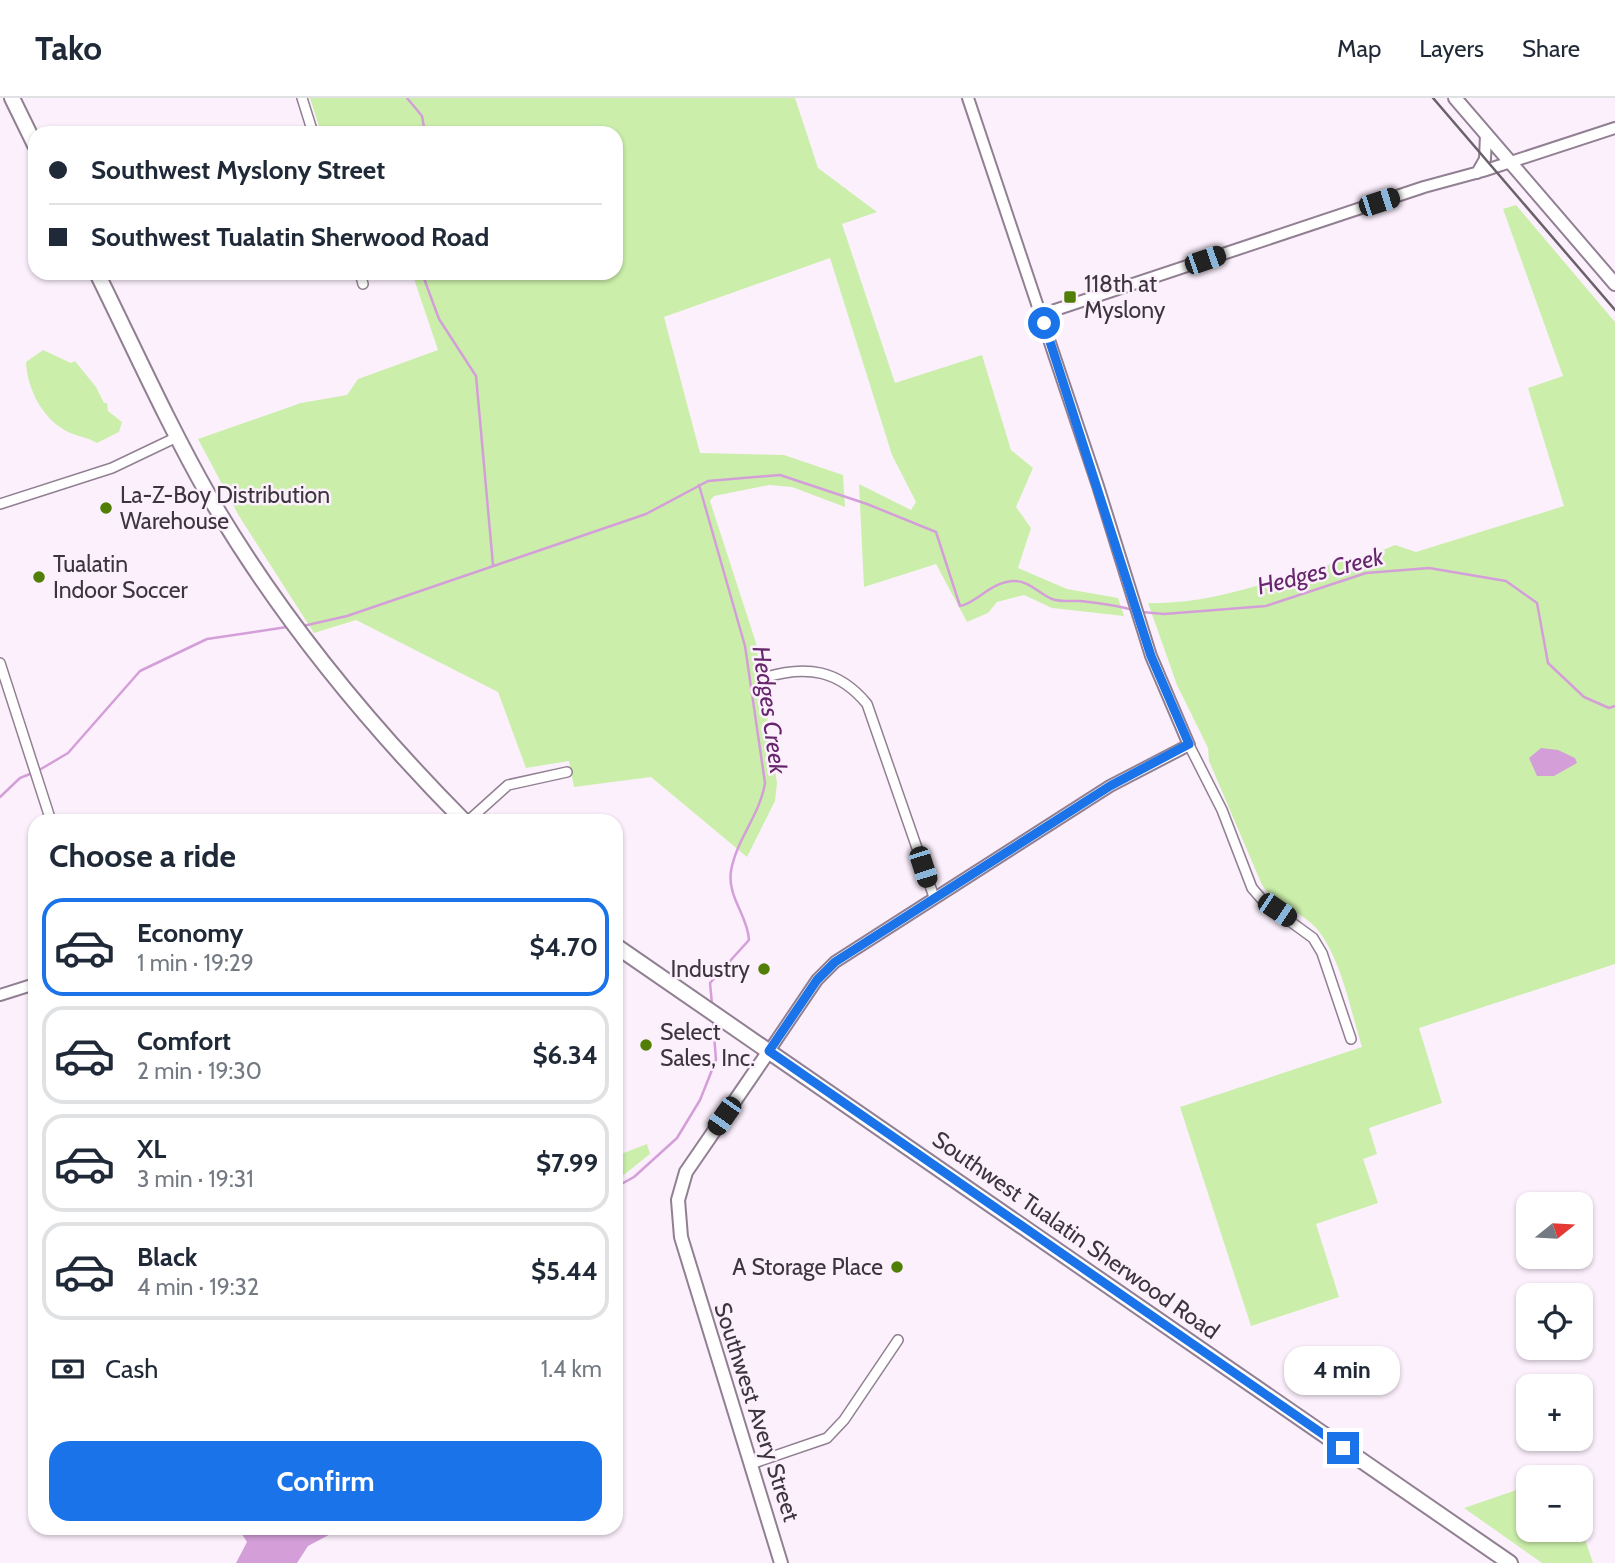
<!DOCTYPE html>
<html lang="en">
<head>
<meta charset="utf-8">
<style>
	body { margin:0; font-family:Cabin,sans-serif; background:#f2f2f3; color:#1f2937; height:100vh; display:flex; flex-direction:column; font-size:26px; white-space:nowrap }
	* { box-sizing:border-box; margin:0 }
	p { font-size:23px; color:#747a83 }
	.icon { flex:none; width:38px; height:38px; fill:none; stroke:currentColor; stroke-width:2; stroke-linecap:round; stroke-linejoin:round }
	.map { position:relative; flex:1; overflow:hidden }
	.details { position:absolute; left:28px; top:716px; width:595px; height:721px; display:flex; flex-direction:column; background:#fff; border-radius:21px; box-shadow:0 2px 5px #0004 }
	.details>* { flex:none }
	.hud { position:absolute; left:28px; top:28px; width:595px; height:154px; border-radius:21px; box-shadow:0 2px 5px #0004; display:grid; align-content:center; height:154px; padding:0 21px; background:#fff }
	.needle { width:46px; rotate:72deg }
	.controls { position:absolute; left:1516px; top:1094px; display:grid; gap:14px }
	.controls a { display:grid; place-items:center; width:77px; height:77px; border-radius:14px; background:#fff; box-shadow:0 2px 5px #0004; font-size:35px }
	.end { position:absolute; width:32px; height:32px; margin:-16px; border:9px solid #1a73e8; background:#fff; box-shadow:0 0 0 4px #fff }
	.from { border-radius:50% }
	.bubble { position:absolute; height:49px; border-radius:21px; background:#fff; box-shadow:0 2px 5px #0004; font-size:23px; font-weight:700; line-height:49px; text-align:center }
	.car { position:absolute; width:21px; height:42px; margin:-21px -10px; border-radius:9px; box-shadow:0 0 5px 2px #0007; background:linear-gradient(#222 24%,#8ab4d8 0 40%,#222 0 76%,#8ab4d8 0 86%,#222 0) }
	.hud b { display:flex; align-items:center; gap:24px; height:66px; font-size:26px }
	.hud b+b { border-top:2px solid #e0e1e3 }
	.hud i { width:18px; height:18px; background:#1f2937 }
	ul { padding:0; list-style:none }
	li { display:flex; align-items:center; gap:21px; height:98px; margin:0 14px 10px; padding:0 7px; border:4px solid #e0e1e3; border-radius:21px }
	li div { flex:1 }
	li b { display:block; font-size:26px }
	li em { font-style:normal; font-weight:700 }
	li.on { border-color:#1a73e8 }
	li>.icon { width:63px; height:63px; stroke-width:1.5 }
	h2 { padding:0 21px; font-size:32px; line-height:84px }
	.pay { display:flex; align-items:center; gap:18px; height:77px; padding:0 21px; font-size:26px }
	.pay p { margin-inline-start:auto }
	.button { display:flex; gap:14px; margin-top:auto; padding:14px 21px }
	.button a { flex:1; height:80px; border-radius:21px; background:#1a73e8; color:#fff; font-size:28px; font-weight:700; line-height:80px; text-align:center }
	header { display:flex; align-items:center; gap:42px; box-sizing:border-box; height:98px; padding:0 35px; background:#fff; border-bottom:2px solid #e0e1e3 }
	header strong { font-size:33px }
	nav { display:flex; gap:38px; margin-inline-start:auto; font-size:24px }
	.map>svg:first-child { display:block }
	.green { fill:#cbefab }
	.water { fill:#d49fd9 }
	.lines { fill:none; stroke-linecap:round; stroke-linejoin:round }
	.stream { stroke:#d49fd9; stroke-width:2.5 }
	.minor-casing { stroke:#917f92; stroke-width:12 }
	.tertiary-casing { stroke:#917f92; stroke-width:14 }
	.secondary-casing { stroke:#917f92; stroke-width:16 }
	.trunk-casing { stroke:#917f92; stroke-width:18 }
	.minor { stroke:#fff; stroke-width:9 }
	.tertiary { stroke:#fff; stroke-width:10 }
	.secondary { stroke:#fff; stroke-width:12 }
	.trunk { stroke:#fff; stroke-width:14 }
	.rail { stroke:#6a616a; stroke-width:2.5 }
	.route { stroke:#1a73e8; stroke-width:9 }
	.poi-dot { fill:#517e06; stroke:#fcf0fd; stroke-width:2.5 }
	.labels { text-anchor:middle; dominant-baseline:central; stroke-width:5; stroke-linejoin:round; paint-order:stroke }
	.poi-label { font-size:23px; fill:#3d353d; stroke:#fcf0fd; text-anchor:start }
	.street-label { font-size:23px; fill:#3d353d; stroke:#fcf0fd }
	.water-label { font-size:24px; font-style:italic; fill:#65266c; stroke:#fcf0fd }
</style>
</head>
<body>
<header>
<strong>Tako</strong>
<nav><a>Map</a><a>Layers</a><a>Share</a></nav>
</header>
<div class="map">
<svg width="1615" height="1465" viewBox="0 0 1615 1465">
	<rect width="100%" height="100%" fill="#fcf0fd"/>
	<path class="green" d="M310,0H795L818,70L877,114L842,126L895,285L982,257L1011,352L1033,370L1016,409L1031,430L1018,470L1067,491L1118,500L1124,518L1052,510L1024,497L997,504L988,515L967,524L936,466L864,489L859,386L911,412L916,404L892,357L830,160L664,219L700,355L784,357L843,377L845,409L792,389L769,387L714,398L710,403L756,545L777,685L775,703L747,759L651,679L574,689L569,663L526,670L498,594L356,522L314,535L239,418L198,341L301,305L347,297L358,281L438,252L412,175H616V35H321Z
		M1516,107L1615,224V866L1419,930L1442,1005L1369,1030L1377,1056L1363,1061L1378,1105L1316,1126L1339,1199L1251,1228L1180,1009L1362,949C1350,911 1342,862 1317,831C1301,812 1276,808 1262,787L1209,663L1208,650L1177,587L1148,505C1204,507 1259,487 1312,471C1341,463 1368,459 1395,447L1416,454L1564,408L1528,290L1563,278L1503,111Z
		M43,252L71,265L75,263L96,289L104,305H107L108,313L122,324L119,334L97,345C87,339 76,338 66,333C42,320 27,290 26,264Z
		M619,1033L621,1056L647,1046L650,1056L616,1083V1035Z
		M1528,1388V1432H1580V1427L1593,1465H1542L1464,1410Z"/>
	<path class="water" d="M1541,650L1558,652L1575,660L1577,665L1554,678H1537L1529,660Z
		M238,1430H342L308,1448L297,1465H236L247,1444Z"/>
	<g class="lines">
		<path class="stream" d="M407,0L422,18L425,35
			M422,175L439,221L476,278L493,467
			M699,387L745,548L765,685C760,717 736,742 731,773C727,799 748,818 749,842L710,885L712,906
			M1142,514L1164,516L1266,508L1366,475L1429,470L1506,483L1537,505L1548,565L1584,599L1609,610L1615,608
			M303,528L347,518L646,416L708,383L780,377L867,406L936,434L960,508C975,506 991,484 1013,483C1029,482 1039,496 1052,501C1060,504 1072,503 1080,503C1096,505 1117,507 1132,512
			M41,671L68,655L140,573L207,541L287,529
			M0,699L20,680L30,676
			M616,1089L634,1079L677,1040L700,1002L716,962L713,923"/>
		<defs>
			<path id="minor" d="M302,0L313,35
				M360,175L363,186
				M0,406L112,370L177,339
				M0,565L51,723
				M766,579C807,567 839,572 867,606L934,799
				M1189,647L1222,712L1252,790L1265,805L1313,840L1322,855L1351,941
				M468,723L508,687L567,674
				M751,1366L827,1340L844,1322L898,1242"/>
			<path id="tertiary" d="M1477,75L1485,61L1486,36
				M1040,217L1424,89L1483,73L1615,30
				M0,897L35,886
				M769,953L817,882L835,864L1110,688L1189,647L1151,558L1098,388L968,0"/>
			<path id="secondary" d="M1455,0L1615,186
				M769,953L686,1074L678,1102L681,1139L781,1465"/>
			<path id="trunk" d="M12,0L35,47
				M97,175C134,250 168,326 209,398C279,518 366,624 464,723
				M616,848L1510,1465"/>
		</defs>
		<use href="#minor" class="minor-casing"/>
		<use href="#tertiary" class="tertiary-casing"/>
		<use href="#secondary" class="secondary-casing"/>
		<use href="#trunk" class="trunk-casing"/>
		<use href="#minor" class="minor"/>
		<use href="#tertiary" class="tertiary"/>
		<use href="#secondary" class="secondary"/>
		<use href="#trunk" class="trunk"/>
		<path class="rail" d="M1433,0L1615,212"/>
	</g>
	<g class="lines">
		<path class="route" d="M1044,225L1151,558L1189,646L1110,688L835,864L817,882L769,953L1343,1350"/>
	</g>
	<g class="poi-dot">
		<rect x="1063" y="192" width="14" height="14" rx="3.5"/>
		<circle cx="106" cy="410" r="7"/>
		<circle cx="39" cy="479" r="7"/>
		<circle cx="764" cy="871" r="7"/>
		<circle cx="646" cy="947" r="7"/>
		<circle cx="897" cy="1169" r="7"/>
	</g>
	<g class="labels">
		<g class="poi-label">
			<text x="1084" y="186">118th at<tspan x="1084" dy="26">Myslony</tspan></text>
			<text x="120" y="397">La-Z-Boy Distribution<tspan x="120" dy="26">Warehouse</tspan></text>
			<text x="53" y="466">Tualatin<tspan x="53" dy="26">Indoor Soccer</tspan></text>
			<text x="750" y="871" text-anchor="end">Industry</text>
			<text x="660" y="934">Select<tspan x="660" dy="26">Sales, Inc.</tspan></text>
			<text x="883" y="1169" text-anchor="end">A Storage Place</text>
		</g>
		<g class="street-label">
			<text transform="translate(1076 1137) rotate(35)">Southwest Tualatin Sherwood Road</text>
			<text transform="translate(757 1314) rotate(72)">Southwest Avery Street</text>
		</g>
		<g class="water-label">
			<text transform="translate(1320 473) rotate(-14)">Hedges Creek</text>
			<text transform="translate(770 612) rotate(82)">Hedges Creek</text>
		</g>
	</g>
</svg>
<div class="controls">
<a><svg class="needle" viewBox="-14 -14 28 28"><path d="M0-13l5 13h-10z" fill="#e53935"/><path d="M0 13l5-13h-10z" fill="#747a83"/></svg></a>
<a><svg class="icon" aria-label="locate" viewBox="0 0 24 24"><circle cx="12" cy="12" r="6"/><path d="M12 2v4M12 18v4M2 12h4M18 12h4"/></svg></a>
<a>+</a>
<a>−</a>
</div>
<i class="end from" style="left:1044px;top:225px"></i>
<i class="end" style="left:1343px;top:1350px"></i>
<div class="bubble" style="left:1284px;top:1248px;width:116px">4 min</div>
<i class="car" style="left:1379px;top:104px;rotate:72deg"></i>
<i class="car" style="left:1205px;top:162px;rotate:71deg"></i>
<i class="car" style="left:923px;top:769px;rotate:162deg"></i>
<i class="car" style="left:1277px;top:812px;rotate:124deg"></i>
<i class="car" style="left:724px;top:1018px;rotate:215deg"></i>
<div class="hud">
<b><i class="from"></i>Southwest Myslony Street</b>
<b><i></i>Southwest Tualatin Sherwood Road</b>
</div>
<section class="details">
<h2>Choose a ride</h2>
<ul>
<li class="on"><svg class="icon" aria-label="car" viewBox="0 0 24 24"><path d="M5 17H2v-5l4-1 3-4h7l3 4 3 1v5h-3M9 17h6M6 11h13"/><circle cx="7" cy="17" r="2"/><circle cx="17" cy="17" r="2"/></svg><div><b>Economy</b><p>1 min · 19:29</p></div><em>$4.70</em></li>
<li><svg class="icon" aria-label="car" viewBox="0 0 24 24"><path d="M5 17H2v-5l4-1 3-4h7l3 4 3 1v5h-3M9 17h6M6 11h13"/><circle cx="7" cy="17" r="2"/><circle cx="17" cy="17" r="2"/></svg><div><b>Comfort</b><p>2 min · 19:30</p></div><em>$6.34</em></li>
<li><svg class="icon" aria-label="car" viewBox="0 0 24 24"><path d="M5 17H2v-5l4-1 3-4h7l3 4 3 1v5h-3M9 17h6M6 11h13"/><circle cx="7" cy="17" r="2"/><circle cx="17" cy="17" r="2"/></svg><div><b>XL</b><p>3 min · 19:31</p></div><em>$7.99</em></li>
<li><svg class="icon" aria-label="car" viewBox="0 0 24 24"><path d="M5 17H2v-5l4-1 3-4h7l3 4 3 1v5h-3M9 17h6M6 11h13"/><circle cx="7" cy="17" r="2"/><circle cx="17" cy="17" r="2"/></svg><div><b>Black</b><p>4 min · 19:32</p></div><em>$5.44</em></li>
</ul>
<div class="pay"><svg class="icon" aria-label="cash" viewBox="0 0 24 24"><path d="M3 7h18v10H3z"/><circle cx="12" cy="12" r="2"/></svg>Cash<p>1.4 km</p></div>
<div class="button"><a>Confirm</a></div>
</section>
</div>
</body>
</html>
